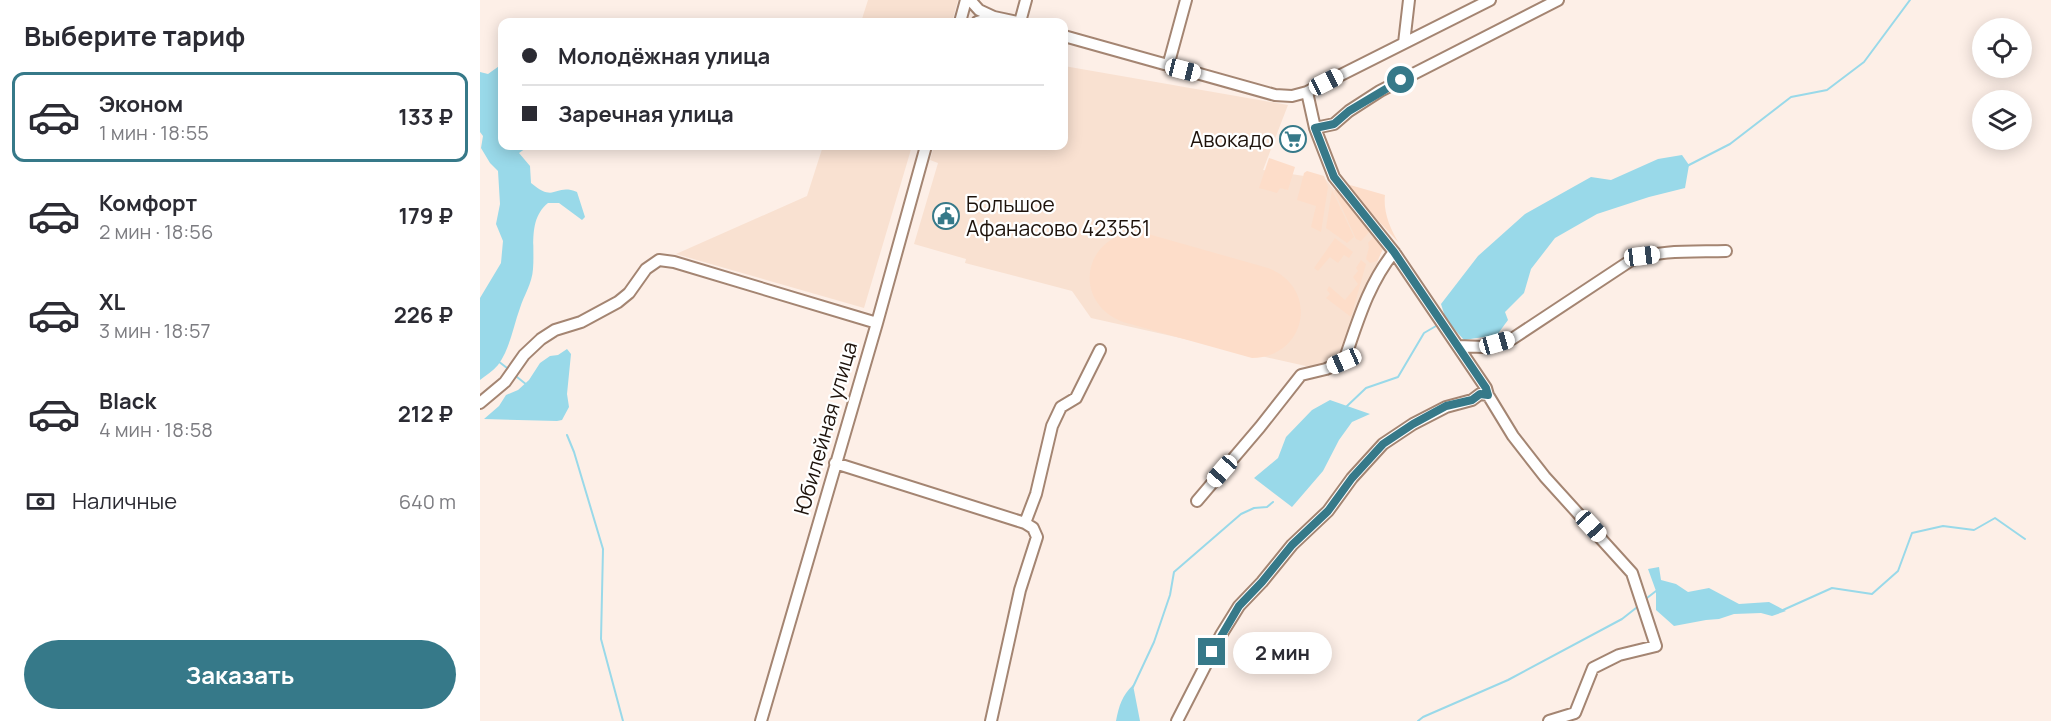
<!DOCTYPE html>
<html lang="ru">
<head>
<meta charset="utf-8">
<style>
	body { margin:0; font-family:Manrope,sans-serif; background:#f2f2f3; color:#2b2b33; height:100vh; display:flex; flex-direction:column; font-size:22px; white-space:nowrap }
	* { box-sizing:border-box; margin:0 }
	p { font-size:20px; color:#7c7c81 }
	.icon { flex:none; width:33px; height:33px; fill:none; stroke:currentColor; stroke-width:2; stroke-linecap:round; stroke-linejoin:round }
	.map { position:relative; flex:1; overflow:hidden }
	.sheet { display:flex; flex-direction:column; background:#fff; width:480px }
	.sheet>* { flex:none }
	.banner { position:absolute; left:18px; top:18px; width:570px; height:132px; border-radius:12px; box-shadow:0 3px 15px #0003; display:grid; align-content:center; height:132px; padding:0 24px; background:#fff }
	.buttons { position:absolute; left:1492px; top:18px; display:grid; gap:12px }
	.buttons a { display:grid; place-items:center; width:60px; height:60px; border-radius:50%; background:#fff; box-shadow:0 3px 15px #0003; font-size:30px }
	.end { position:absolute; width:27px; height:27px; margin:-14px; border:8px solid #367989; background:#fff; box-shadow:0 0 0 3px #fff }
	.from { border-radius:50% }
	.bubble { position:absolute; height:42px; border-radius:21px; background:#fff; box-shadow:0 3px 15px #0003; font-size:20px; font-weight:700; line-height:42px; text-align:center }
	.car { position:absolute; width:18px; height:36px; margin:-18px -9px; border-radius:8px; box-shadow:0 0 4px 2px #0007; background:linear-gradient(#fff 24%,#345 0 40%,#fff 0 76%,#345 0 86%,#fff 0) }
	.banner b { display:flex; align-items:center; gap:21px; height:57px; font-size:22px }
	.banner b+b { border-top:2px solid #e1e1e2 }
	.banner i { width:15px; height:15px; background:#2b2b33 }
	ul { padding:0; list-style:none }
	li { display:flex; align-items:center; gap:18px; height:90px; margin:0 12px 9px; padding:0 12px; border:3px solid transparent; border-radius:12px }
	li div { flex:1 }
	li b { display:block; font-size:22px }
	li em { font-style:normal; font-weight:700 }
	li.on { border-color:#367989 }
	li>.icon { width:54px; height:54px; stroke-width:1.5 }
	h2 { padding:0 24px; font-size:27px; line-height:72px }
	.pay { display:flex; align-items:center; gap:15px; height:66px; padding:0 24px; font-size:22px }
	.pay p { margin-inline-start:auto }
	.button { display:flex; gap:12px; margin-top:auto; padding:12px 24px }
	.button a { flex:1; height:69px; border-radius:36px; background:#367989; color:#fff; font-size:24px; font-weight:700; line-height:69px; text-align:center }
	main { display:flex; flex:1; min-height:0 }
	.map>svg:first-child { display:block }
	.built { fill:#f9e1d1 }
	.green { fill:#fdddc9 }
	.water { fill:#99d9e9 }
	.lines { fill:none; stroke-linecap:round; stroke-linejoin:round }
	.stream { stroke:#99d9e9; stroke-width:2 }
	.minor-casing { stroke:#a48572; stroke-width:14 }
	.minor { stroke:#fff; stroke-width:10 }
	.route { stroke:#367989; stroke-width:8 }
	.labels { text-anchor:middle; dominant-baseline:central; stroke-width:4.5; stroke-linejoin:round; paint-order:stroke }
	.poi-label { font-size:21px; fill:#1e130c; stroke:#fff; text-anchor:end }
	.street-label { font-size:21px; fill:#1e130c; stroke:#fff }
</style>
</head>
<body>
<main>
<section class="sheet">
<h2>Выберите тариф</h2>
<ul>
<li class="on"><svg class="icon" aria-label="car" viewBox="0 0 24 24"><path d="M5 17H2v-5l4-1 3-4h7l3 4 3 1v5h-3M9 17h6M6 11h13"/><circle cx="7" cy="17" r="2"/><circle cx="17" cy="17" r="2"/></svg><div><b>Эконом</b><p>1 мин · 18:55</p></div><em>133 ₽</em></li>
<li><svg class="icon" aria-label="car" viewBox="0 0 24 24"><path d="M5 17H2v-5l4-1 3-4h7l3 4 3 1v5h-3M9 17h6M6 11h13"/><circle cx="7" cy="17" r="2"/><circle cx="17" cy="17" r="2"/></svg><div><b>Комфорт</b><p>2 мин · 18:56</p></div><em>179 ₽</em></li>
<li><svg class="icon" aria-label="car" viewBox="0 0 24 24"><path d="M5 17H2v-5l4-1 3-4h7l3 4 3 1v5h-3M9 17h6M6 11h13"/><circle cx="7" cy="17" r="2"/><circle cx="17" cy="17" r="2"/></svg><div><b>XL</b><p>3 мин · 18:57</p></div><em>226 ₽</em></li>
<li><svg class="icon" aria-label="car" viewBox="0 0 24 24"><path d="M5 17H2v-5l4-1 3-4h7l3 4 3 1v5h-3M9 17h6M6 11h13"/><circle cx="7" cy="17" r="2"/><circle cx="17" cy="17" r="2"/></svg><div><b>Black</b><p>4 мин · 18:58</p></div><em>212 ₽</em></li>
</ul>
<div class="pay"><svg class="icon" aria-label="cash" viewBox="0 0 24 24"><path d="M3 7h18v10H3z"/><circle cx="12" cy="12" r="2"/></svg>Наличные<p>640 m</p></div>
<div class="button"><a>Заказать</a></div>
</section>
<div class="map">
<svg width="1571" height="721" viewBox="0 0 1571 721">
	<rect width="100%" height="100%" fill="#fdefe7"/>
	<path class="built" d="M388,0H478L472,22H381Z
		M584,66L808,105L783,170L845,179L903,247L857,373L611,318L592,291L485,263L486,259L434,244L458,163L450,160L454,146H584Z
		M343,146H432L384,308L196,254L327,196Z"/>
	<path class="green" d="M789,158L815,167L808,190L800,188L797,193L779,188Z
		M827,171L844,176L848,187L841,232L831,227L836,206L817,200L824,173Z
		M863,183L905,195C903,211 910,229 919,243Z
		M852,190L874,237L867,243L846,228Z
		M854,190H856L889,229V232L881,241L876,239Z
		M650,232L668,234L788,268C840,288 827,357 772,358L643,322C595,304 600,243 650,232Z
		M894,236H896L904,247L897,261L890,263L886,259L889,247L888,243Z
		M855,238L873,252L869,258L864,255L858,263L850,257L838,271L834,268Z
		M881,260L886,264L871,317L846,298L850,294L847,290L849,286L865,300L878,284L873,277L878,271L876,268Z"/>
	<path class="water" d="M22,64V146H49L39,153L50,166L51,183C76,204 74,183 97,192L105,217L102,220L79,203H68C48,219 55,247 53,269C52,284 44,295 40,308C33,327 30,349 18,365C13,371 6,375 0,380V298L21,263L23,241L16,224L20,204L18,171L10,163L1,148L3,136L0,132V72L8,74Z
		M1202,155L1209,165L1205,188L1169,197L1117,214L1075,238L1051,269L1044,293L1025,312L1028,320L1017,335L984,340L966,320L961,304L998,256L1045,214L1111,177L1131,180L1178,159Z
		M87,349L91,354L87,394L89,407L82,420L77,421L4,419L19,406L26,395L38,390L49,380L60,363L70,356L78,355Z
		M850,400L890,414L872,422L859,440L843,471L812,507L774,478L798,458L806,437L832,410Z
		M1179,567L1181,580L1196,584L1208,592L1229,588L1259,604L1289,602L1306,611L1292,616L1281,613L1254,614L1239,619L1226,620L1194,626L1176,610V591L1168,569Z
		M653,685L660,721H636C639,705 642,696 653,685Z"/>
	<g class="lines">
		<path class="stream" d="M1207,166L1250,144L1311,97L1347,90L1384,62L1430,0
			M18,361L27,368
			M37,377L47,385
			M866,407L886,388L918,377L944,333L956,326
			M87,435L94,452L123,549L121,639L143,721
			M1167,598L1176,591
			M1303,610L1352,588L1392,594L1418,571L1432,533L1463,526L1494,530L1515,518L1545,539
			M653,687L674,642L690,595L694,572L761,514L774,508L787,507L793,502
			M938,721L943,717L1028,680L1142,619L1156,608"/>
		<defs>
			<path id="minor" d="M490,0L499,10L514,17
				M480,22L486,0
				M497,22L514,17L537,22
				M540,22L546,0
				M584,36L795,95L812,96L827,92L1010,0
				M924,43L929,0
				M688,66L706,0
				M827,92L835,128L854,177L914,252L1006,388L1008,395L1033,436L1065,477L1152,573L1176,646L1139,655L1113,668L1095,713L1069,721
				M835,128L854,124L869,111L900,91L1078,0
				M979,346L1003,347L1032,339L1150,261C1180,249 1215,252 1246,251
				M0,403L25,382L44,355L61,339L75,330L101,322L138,302L149,293L166,269L179,260L194,262L397,323
				M355,463L545,523L553,528L557,537L540,590L511,721
				M717,501L780,427L821,375L846,369L864,361C877,324 888,284 914,252
				M545,523L556,494L572,426L581,407L596,398L620,350
				M281,721L397,323L446,146
				M697,721L741,635L759,606L782,582L812,545L848,511L872,478L903,444L933,424L966,407L992,400L1000,394L1008,395"/>
		</defs>
		<use href="#minor" class="minor-casing"/>
		<use href="#minor" class="minor"/>
	</g>
	<g class="lines">
		<path class="route" d="M732,652L759,606L782,582L812,545L848,511L872,478L903,444L933,424L966,406L992,400L1000,394L1008,395L1006,388L914,252L854,177L835,128L854,124L869,111L921,80"/>
	</g>
	<defs>
		<symbol id="supermarket-ring" viewBox="-11 -11 22 22"><circle r="9.5" fill="#fff" stroke="#367989" stroke-width="1.5"/><path d="M-6-5.5h2.5l.6 2H6L4.5 2H-2.5L-4.4-4H-6ZM-1.5 3.2a1.3 1.3 0 1 0 .1 0ZM3 3.2a1.3 1.3 0 1 0 .1 0Z" fill="#367989"/></symbol>
		<symbol id="civic-ring" viewBox="-11 -11 22 22"><circle r="9.5" fill="#fff" stroke="#367989" stroke-width="1.5"/><path d="M-.6-6.5H3V-4.5H.6V-3L4-1V1h2V6H-6V1h2V-1L-.6-3ZM-1.2 2.5V6h2.4V2.5Z" fill="#367989"/></symbol>
	</defs>
	<g fill-rule="evenodd">
		<use href="#supermarket-ring" x="798" y="124" width="30" height="30"/>
		<use href="#civic-ring" x="451" y="201" width="30" height="30"/>
	</g>
	<g class="labels">
		<g class="poi-label">
			<text x="794" y="139">Авокадо</text>
			<text x="486" y="204" text-anchor="start">Большое<tspan x="486" dy="24">Афанасово 423551</tspan></text>
		</g>
		<g class="street-label">
			<text transform="translate(345 428) rotate(-74)">Юбилейная улица</text>
		</g>
	</g>
</svg>
<div class="buttons">
<a><svg class="icon" aria-label="locate" viewBox="0 0 24 24"><circle cx="12" cy="12" r="6"/><path d="M12 2v4M12 18v4M2 12h4M18 12h4"/></svg></a>
<a><svg class="icon" aria-label="layers" viewBox="0 0 24 24"><path d="M12 4l9 5-9 5-9-5zM3 14l9 5 9-5"/></svg></a>
</div>
<i class="end from" style="left:921px;top:80px"></i>
<i class="end" style="left:732px;top:652px"></i>
<div class="bubble" style="left:753px;top:632px;width:99px">2 мин</div>
<i class="car" style="left:703px;top:70px;rotate:104deg"></i>
<i class="car" style="left:846px;top:82px;rotate:63deg"></i>
<i class="car" style="left:1162px;top:256px;rotate:83deg"></i>
<i class="car" style="left:1017px;top:343px;rotate:74deg"></i>
<i class="car" style="left:864px;top:361px;rotate:246deg"></i>
<i class="car" style="left:742px;top:471px;rotate:221deg"></i>
<i class="car" style="left:1111px;top:526px;rotate:137deg"></i>
<div class="banner">
<b><i class="from"></i>Молодёжная улица</b>
<b><i></i>Заречная улица</b>
</div>
</div>
</main>
</body>
</html>
